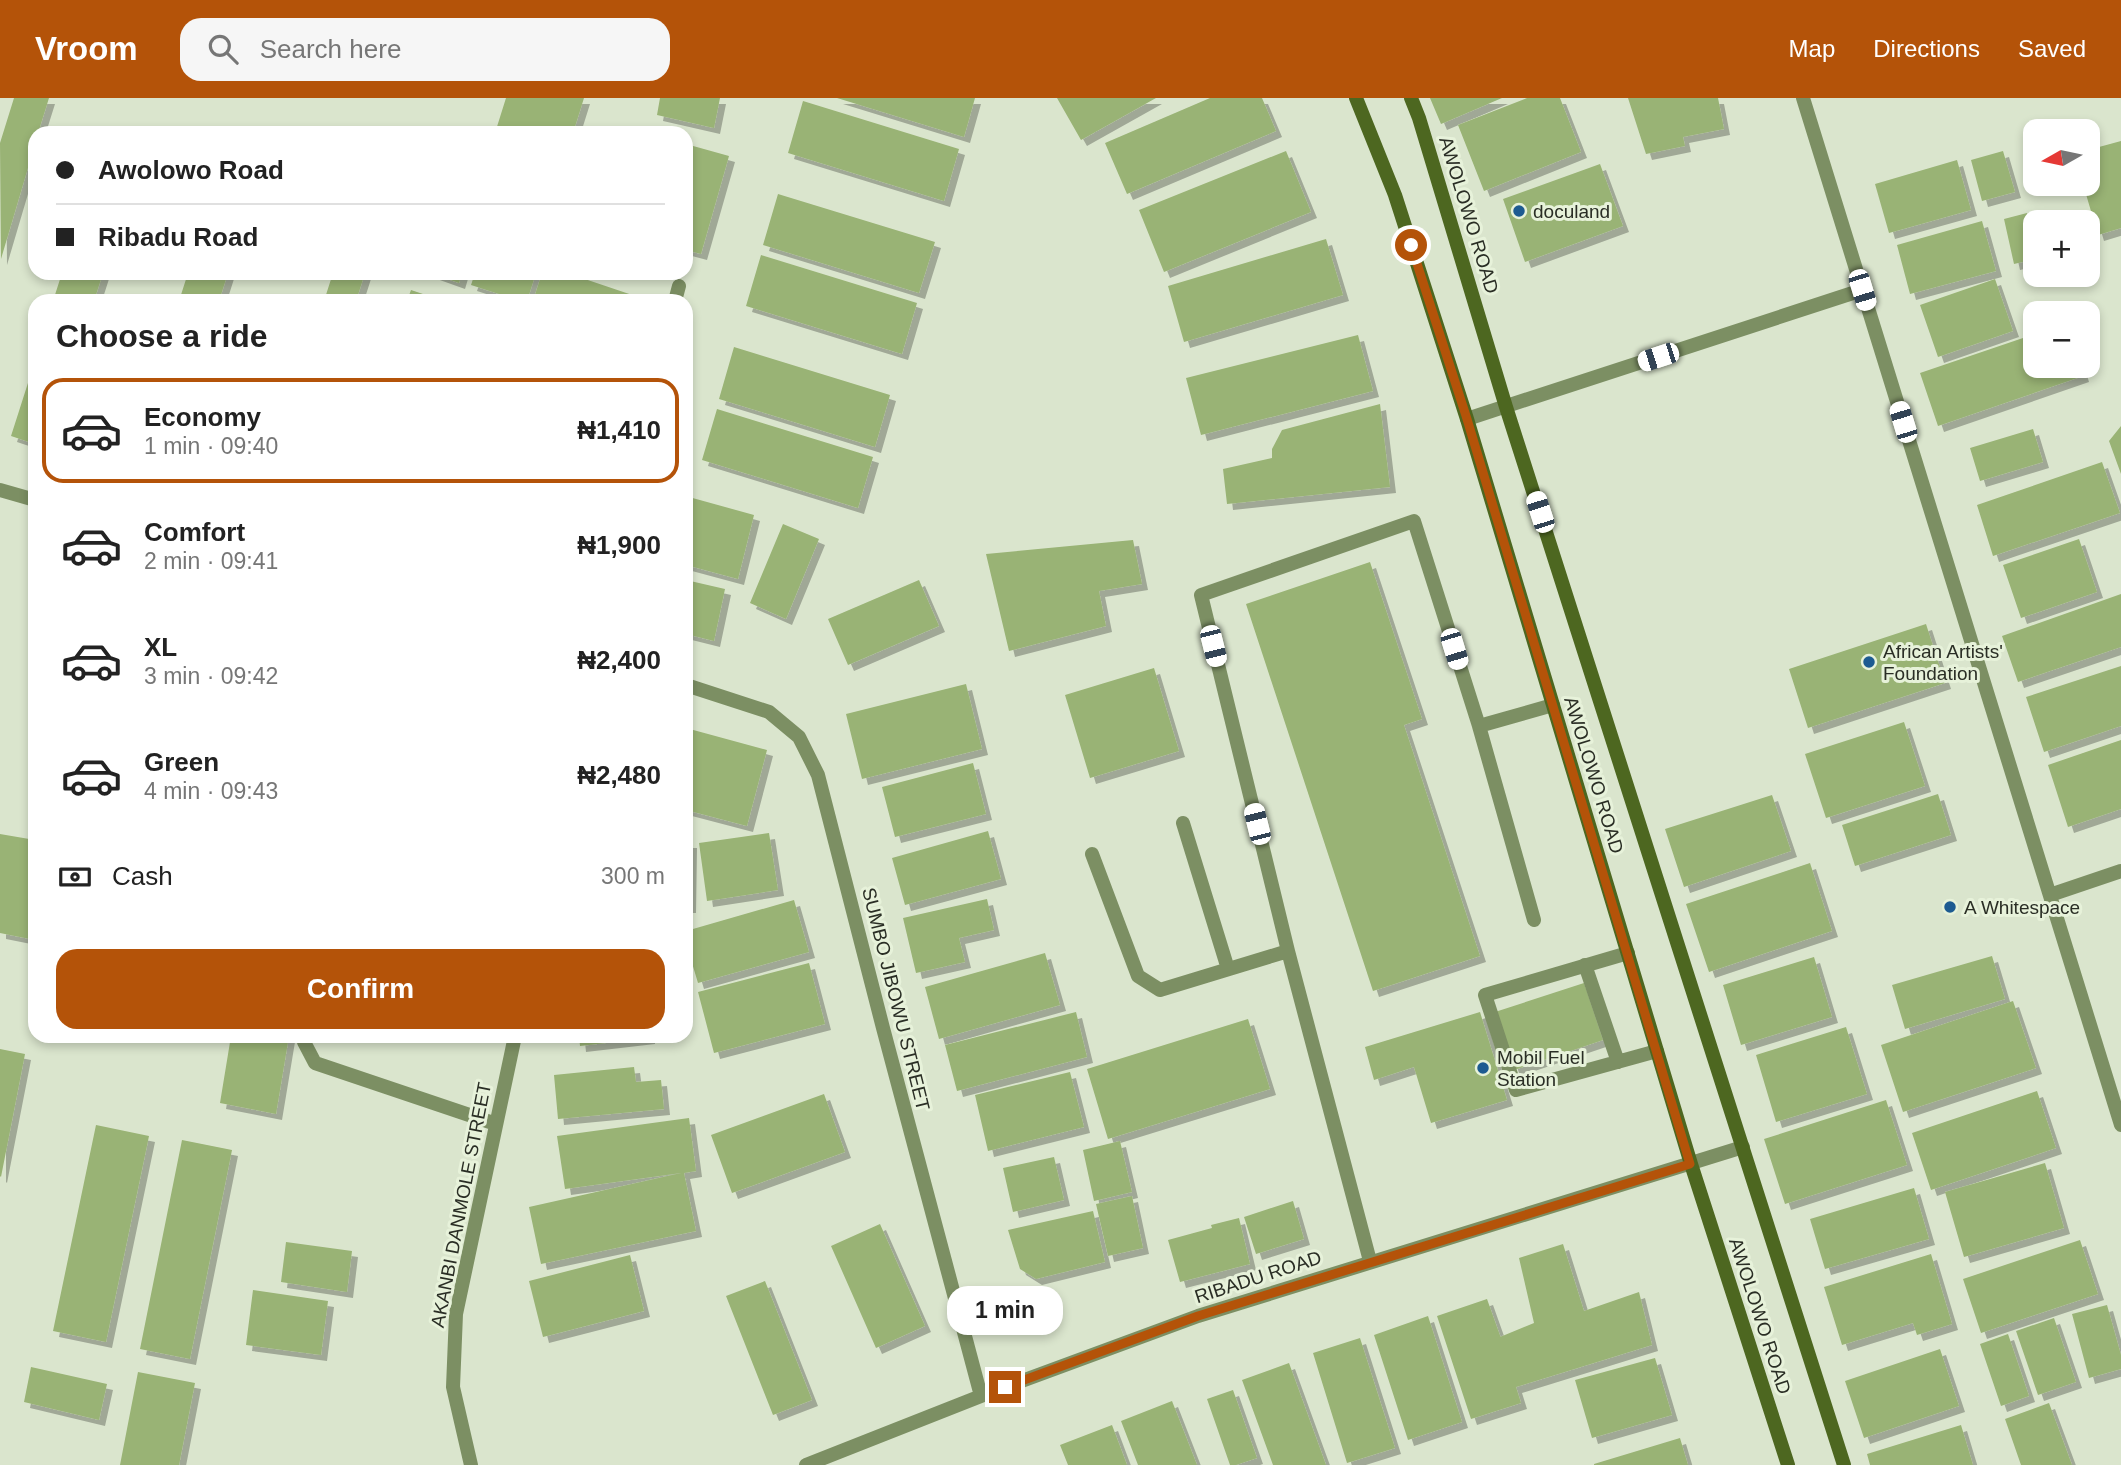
<!DOCTYPE html>
<html lang="en">
<head>
<meta charset="utf-8">
<style>
	body { margin:0; font-family:Helvetica,sans-serif; background:#f6f6f6; color:#222; height:100vh; display:flex; flex-direction:column; font-size:26px; white-space:nowrap }
	* { box-sizing:border-box; margin:0 }
	p { font-size:23px; color:#767676 }
	.icon { flex:none; width:38px; height:38px; fill:none; stroke:currentColor; stroke-width:2; stroke-linecap:round; stroke-linejoin:round }
	.map { position:relative; flex:1; overflow:hidden }
	.sheet { position:absolute; left:28px; top:196px; width:665px; height:749px; display:flex; flex-direction:column; background:#fff; border-radius:21px; box-shadow:0 4px 10px #0003 }
	.sheet>* { flex:none }
	.top-card { position:absolute; left:28px; top:28px; width:665px; height:154px; border-radius:21px; box-shadow:0 4px 10px #0003; display:grid; align-content:center; height:154px; padding:0 28px; background:#fff }
	.needle { width:46px; rotate:261deg }
	.controls { position:absolute; left:2023px; top:21px; display:grid; gap:14px }
	.controls a { display:grid; place-items:center; width:77px; height:77px; border-radius:14px; background:#fff; box-shadow:0 4px 10px #0003; font-size:35px }
	.end { position:absolute; width:32px; height:32px; margin:-16px; border:9px solid #b45309; background:#fff; box-shadow:0 0 0 4px #fff }
	.from { border-radius:50% }
	.bubble { position:absolute; height:49px; border-radius:21px; background:#fff; box-shadow:0 4px 10px #0003; font-size:23px; font-weight:800; line-height:49px; text-align:center }
	.car { position:absolute; width:21px; height:42px; margin:-21px -10px; border-radius:9px; box-shadow:0 0 5px 2px #0007; background:linear-gradient(#fff 24%,#345 0 40%,#fff 0 76%,#345 0 86%,#fff 0) }
	.top-card b { display:flex; align-items:center; gap:24px; height:66px; font-size:26px }
	.top-card b+b { border-top:2px solid #e0e0e0 }
	.top-card i { width:18px; height:18px; background:#222 }
	ul { padding:0; list-style:none }
	li { display:flex; align-items:center; gap:21px; height:105px; margin:0 14px 10px; padding:0 14px; border:4px solid transparent; border-radius:21px }
	li div { flex:1 }
	li b { display:block; font-size:26px }
	li em { font-style:normal; font-weight:800 }
	li.active { border-color:#b45309 }
	li>.icon { width:63px; height:63px; stroke-width:1.5 }
	h2 { padding:0 28px; font-size:32px; line-height:84px }
	.pay { display:flex; align-items:center; gap:18px; height:77px; padding:0 28px; font-size:26px }
	.pay p { margin-inline-start:auto }
	.action { display:flex; gap:14px; margin-top:auto; padding:14px 28px }
	.action a { flex:1; height:80px; border-radius:21px; background:#b45309; color:#fff; font-size:28px; font-weight:800; line-height:80px; text-align:center }
	header { display:flex; align-items:center; gap:42px; box-sizing:border-box; height:98px; padding:0 35px; background:#b45309; color:#fff }
	header strong { font-size:33px }
	nav { display:flex; gap:38px; margin-inline-start:auto; font-size:24px }
	.search { width:490px; height:63px; background:#f6f6f6; display:flex; align-items:center; gap:18px; box-sizing:border-box; padding:0 24px; border-radius:21px; color:#767676; font-size:26px }
	.map>svg:first-child { display:block }
	.building { fill:#99b375; filter:url(#shadow) }
	.lines { fill:none; stroke-linecap:round; stroke-linejoin:round }
	.service { stroke:#7c8f63; stroke-width:14 }
	.minor { stroke:#7c8f63; stroke-width:14 }
	.secondary { stroke:#4d6720; stroke-width:14 }
	.route { stroke:#b45309; stroke-width:9 }
	.poi-dot { fill:#1d5b91; stroke:#e7f2da; stroke-width:2.5 }
	.labels { text-anchor:middle; dominant-baseline:central; stroke-width:6; stroke-linejoin:round; paint-order:stroke }
	.poi-label { font-size:19px; fill:#2a2e25; stroke:#e7f2da; text-anchor:start }
	.street-label { font-size:19px; fill:#2a2e25; stroke:#e7f2da }
</style>
</head>
<body>
<header>
<strong>Vroom</strong>
<div class="search"><svg class="icon" aria-label="search" viewBox="0 0 24 24"><circle cx="10" cy="10" r="6"/><path d="M15 15l6 6"/></svg>Search here</div>
<nav><a>Map</a><a>Directions</a><a>Saved</a></nav>
</header>
<div class="map">
<svg width="2121" height="1367" viewBox="0 0 2121 1367">
	<defs>
		<filter id="shadow"><feDropShadow dx="6" dy="6" stdDeviation="0" flood-color="#0004"/></filter>
	</defs>
	<rect width="100%" height="100%" fill="#dae5cd"/>
	<path class="building" d="M14,0H49L38,35H35V46L1,161L0,45Z
		M506,0H584L573,35H495Z
		M660,0H720L714,30L657,17Z
		M837,0H975L964,39Z
		M1057,0H1156L1081,42Z
		M1210,0H1262L1276,33L1127,96L1105,45Z
		M1430,0H1502L1441,26Z
		M1527,0H1560L1581,54L1484,93L1458,27Z
		M1628,0H1718L1724,31L1683,39L1685,48L1646,56Z
		M803,3L959,51L944,103L788,55Z
		M2121,43V130L2098,137L2083,86H2088V52Z
		M686,46L729,58L701,156L686,152Z
		M1286,53L1311,114L1164,174L1139,112Z
		M2003,53L2015,94L1982,103L1971,62Z
		M1957,62L1971,112L1889,135L1875,86Z
		M1600,66L1623,128L1525,164L1503,101Z
		M778,96L935,144L919,195L763,147Z
		M2027,115L2035,149V161L2014,166L2004,121Z
		M1982,123L1996,173L1910,196L1897,147Z
		M1326,141L1343,197L1184,244L1168,188Z
		M761,157L917,205L902,256L746,208Z
		M62,175H103L94,203H53Z
		M188,175H228L219,203H179Z
		M333,175H365L356,203H324Z
		M431,175H462L459,185Z
		M475,175H536L527,203H521L471,187Z
		M542,175H567L650,203H533Z
		M1995,181L2013,233L1938,259L1920,207Z
		M411,192L441,202V203H407Z
		M2035,236V268H2080L2083,278L1938,328L1920,275Z
		M1358,237L1373,293L1201,337L1186,280Z
		M734,249L890,297L875,349L719,301Z
		M35,263V346L11,338Z
		M1380,306L1390,389L1227,406L1223,371L1272,360V351L1282,332Z
		M717,311L873,359L858,410L702,362Z
		M2121,328V376L2109,343Z
		M2033,331L2043,364L1980,383L1970,350Z
		M2102,364L2120,415L1993,458L1977,407Z
		M689,399L754,417L738,481L686,467V409Z
		M783,426L819,441L786,521L750,505Z
		M2079,441L2097,494L2021,520L2003,467Z
		M1133,442L1142,486L1099,493L1106,528L1009,553L986,456Z
		M1370,464L1422,621L1404,627L1480,858L1373,893L1246,506Z
		M686,482L725,491L714,543L686,536Z
		M919,482L939,528L848,567L828,521Z
		M2121,496V549L2018,584L2002,538Z
		M1926,526L1945,585L1808,630L1789,571Z
		M2121,568V628L2044,654L2026,599Z
		M1154,570L1179,653L1090,680L1065,597Z
		M966,586L982,651L862,681L846,616Z
		M1904,624L1925,688L1826,720L1805,656Z
		M686,630L767,652L747,728L686,712Z
		M2121,642V711L2068,729L2048,667Z
		M973,665L986,716L895,739L882,689Z
		M1938,696L1951,737L1855,768L1842,727Z
		M1772,697L1791,753L1684,789L1665,731Z
		M988,733L1001,781L905,807L892,760Z
		M769,735L778,792L707,803L699,745Z
		M0,736L35,742V842L0,835Z
		M686,744H691L690,809H686Z
		M1810,765L1832,833L1709,874L1686,806Z
		M987,801L994,832L959,840L965,864L916,875L903,820Z
		M794,802L809,854L698,885L686,845V833Z
		M1045,855L1060,907L939,941L925,889Z
		M1992,858L2005,901L1905,931L1892,887Z
		M1814,859L1832,919L1741,947L1723,887Z
		M809,865L825,926L714,955L698,894Z
		M1584,885L1603,942L1514,972L1495,914Z
		M2013,903L2036,970L1903,1014L1881,947Z
		M1076,914L1087,959L957,993L945,947Z
		M1480,914L1507,1002L1431,1025L1414,969L1374,982L1365,949Z
		M1248,921L1270,991L1108,1041L1087,971Z
		M1846,929L1867,996L1776,1024L1756,957Z
		M231,938H289L276,1016L220,1005Z
		M579,938H649V940L580,948Z
		M0,951L25,956L1,1079L0,1078Z
		M634,969L636,984L661,982L664,1011L558,1021L554,977Z
		M1070,974L1084,1029L988,1053L975,997Z
		M2037,993L2056,1050L1931,1092L1912,1035Z
		M824,996L845,1054L732,1095L711,1037Z
		M1886,1002L1907,1067L1785,1106L1764,1041Z
		M689,1020L696,1073L684,1075L696,1133L541,1166L529,1109L681,1075L565,1091L557,1038Z
		M96,1027L149,1038L106,1244L53,1233Z
		M182,1042L232,1052L190,1261L140,1251Z
		M1120,1043L1132,1094L1094,1103L1083,1052Z
		M1054,1059L1064,1102L1013,1114L1003,1070Z
		M2045,1065L2064,1130L1964,1159L1945,1094Z
		M1914,1090L1929,1141L1825,1171L1810,1121Z
		M1132,1098L1143,1150L1108,1158L1096,1106Z
		M1293,1103L1304,1141L1256,1156L1244,1119Z
		M1093,1113L1105,1164L1036,1181L1020,1171L1008,1132Z
		M1239,1120L1250,1166L1180,1184L1168,1142L1212,1130L1211,1127Z
		M880,1126L925,1228L876,1250L831,1148Z
		M2080,1142L2098,1196L1981,1235L1963,1181Z
		M286,1144L352,1153L347,1194L281,1184Z
		M1563,1146L1584,1213L1639,1194L1652,1247L1516,1289L1521,1305L1471,1321L1437,1218L1487,1201L1503,1246L1500,1239L1534,1225L1519,1160Z
		M1931,1156L1952,1226L1917,1237L1913,1225L1842,1247L1824,1189Z
		M630,1157L644,1213L543,1239L529,1183Z
		M765,1183L812,1302L773,1317L726,1198Z
		M253,1192L328,1203L321,1257L246,1247Z
		M2107,1207L2121,1257V1271L2089,1280L2072,1216Z
		M1428,1218L1462,1324L1408,1342L1374,1237Z
		M2054,1220L2076,1284L2038,1297L2016,1233Z
		M2008,1236L2029,1298L2001,1308L1980,1246Z
		M1360,1240L1395,1350L1347,1365L1313,1255Z
		M1940,1251L1959,1308L1864,1340L1845,1283Z
		M1655,1260L1672,1317L1592,1340L1575,1282Z
		M1289,1265L1326,1367H1273L1242,1282Z
		M31,1269L107,1286L99,1322L24,1304Z
		M138,1274L195,1285L179,1367H120Z
		M1233,1292L1257,1360L1236,1367H1230L1207,1301Z
		M1172,1303L1197,1367H1138L1121,1323Z
		M2049,1305L2072,1367H2021L2005,1321Z
		M1112,1327L1127,1367H1068L1060,1347Z
		M1961,1327L1973,1367H1870L1867,1356Z
		M1680,1340L1688,1367H1594V1366Z"/>
	<g class="lines">
		<path class="service" d="M1479,628L1534,822
			M1183,725L1228,871
			M1092,756L1138,878L1160,892L1288,853
			M1628,855L1485,897L1516,992L1657,953
			M1585,867L1618,964
			M1370,1163L1288,853L1201,497L1414,423L1479,628L1553,607"/>
		<path class="minor" d="M1803,0L2121,1027
			M675,203L679,188
			M1467,321L1862,192
			M0,392L35,402
			M686,587L769,614L799,639L818,677L883,930L981,1298
			M2050,797L2121,773
			M304,938V944L315,965L496,1026
			M471,1367L453,1289L456,1216L515,938
			M806,1367L981,1298L1198,1218L1743,1049"/>
		<path class="secondary" d="M1356,0L1395,97L1467,321L1691,1066L1788,1367
			M1411,0L1419,20L1506,309L1844,1367"/>
	</g>
	<g class="lines">
		<path class="route" d="M1005,1289L1198,1218L1690,1066L1467,321L1411,147"/>
	</g>
	<g class="poi-dot">
		<circle cx="1519" cy="113" r="7"/>
		<circle cx="1869" cy="564" r="7"/>
		<circle cx="1950" cy="809" r="7"/>
		<circle cx="1483" cy="970" r="7"/>
	</g>
	<g class="labels">
		<g class="poi-label">
			<text x="1533" y="113">doculand</text>
			<text x="1883" y="553">African Artists'<tspan x="1883" dy="22">Foundation</tspan></text>
			<text x="1964" y="809">A Whitespace</text>
			<text x="1497" y="959">Mobil Fuel<tspan x="1497" dy="22">Station</tspan></text>
		</g>
		<g class="street-label">
			<text transform="translate(1469 117) rotate(73)">AWOLOWO ROAD</text>
			<text transform="translate(1594 677) rotate(73)">AWOLOWO ROAD</text>
			<text transform="translate(896 901) rotate(76)">SUMBO JIBOWU STREET</text>
			<text transform="translate(461 1107) rotate(-79)">AKANBI DANMOLE STREET</text>
			<text transform="translate(1258 1179) rotate(-18)">RIBADU ROAD</text>
			<text transform="translate(1760 1218) rotate(72)">AWOLOWO ROAD</text>
		</g>
	</g>
</svg>
<div class="controls">
<a><svg class="needle" viewBox="-14 -14 28 28"><path d="M0-13l5 13h-10z" fill="#e53935"/><path d="M0 13l5-13h-10z" fill="#767676"/></svg></a>
<a>+</a>
<a>−</a>
</div>
<i class="end from" style="left:1411px;top:147px"></i>
<i class="end" style="left:1005px;top:1289px"></i>
<div class="bubble" style="left:947px;top:1188px;width:116px">1 min</div>
<i class="car" style="left:1862px;top:192px;rotate:163deg"></i>
<i class="car" style="left:1658px;top:259px;rotate:252deg"></i>
<i class="car" style="left:1903px;top:324px;rotate:343deg"></i>
<i class="car" style="left:1540px;top:414px;rotate:342deg"></i>
<i class="car" style="left:1213px;top:548px;rotate:166deg"></i>
<i class="car" style="left:1454px;top:551px;rotate:163deg"></i>
<i class="car" style="left:1257px;top:726px;rotate:346deg"></i>
<div class="top-card">
<b><i class="from"></i>Awolowo Road</b>
<b><i></i>Ribadu Road</b>
</div>
<section class="sheet">
<h2>Choose a ride</h2>
<ul>
<li class="active"><svg class="icon" aria-label="car" viewBox="0 0 24 24"><path d="M5 17H2v-5l4-1 3-4h7l3 4 3 1v5h-3M9 17h6M6 11h13"/><circle cx="7" cy="17" r="2"/><circle cx="17" cy="17" r="2"/></svg><div><b>Economy</b><p>1 min · 09:40</p></div><em>₦1,410</em></li>
<li><svg class="icon" aria-label="car" viewBox="0 0 24 24"><path d="M5 17H2v-5l4-1 3-4h7l3 4 3 1v5h-3M9 17h6M6 11h13"/><circle cx="7" cy="17" r="2"/><circle cx="17" cy="17" r="2"/></svg><div><b>Comfort</b><p>2 min · 09:41</p></div><em>₦1,900</em></li>
<li><svg class="icon" aria-label="car" viewBox="0 0 24 24"><path d="M5 17H2v-5l4-1 3-4h7l3 4 3 1v5h-3M9 17h6M6 11h13"/><circle cx="7" cy="17" r="2"/><circle cx="17" cy="17" r="2"/></svg><div><b>XL</b><p>3 min · 09:42</p></div><em>₦2,400</em></li>
<li><svg class="icon" aria-label="car" viewBox="0 0 24 24"><path d="M5 17H2v-5l4-1 3-4h7l3 4 3 1v5h-3M9 17h6M6 11h13"/><circle cx="7" cy="17" r="2"/><circle cx="17" cy="17" r="2"/></svg><div><b>Green</b><p>4 min · 09:43</p></div><em>₦2,480</em></li>
</ul>
<div class="pay"><svg class="icon" aria-label="cash" viewBox="0 0 24 24"><path d="M3 7h18v10H3z"/><circle cx="12" cy="12" r="2"/></svg>Cash<p>300 m</p></div>
<div class="action"><a>Confirm</a></div>
</section>
</div>
</body>
</html>
